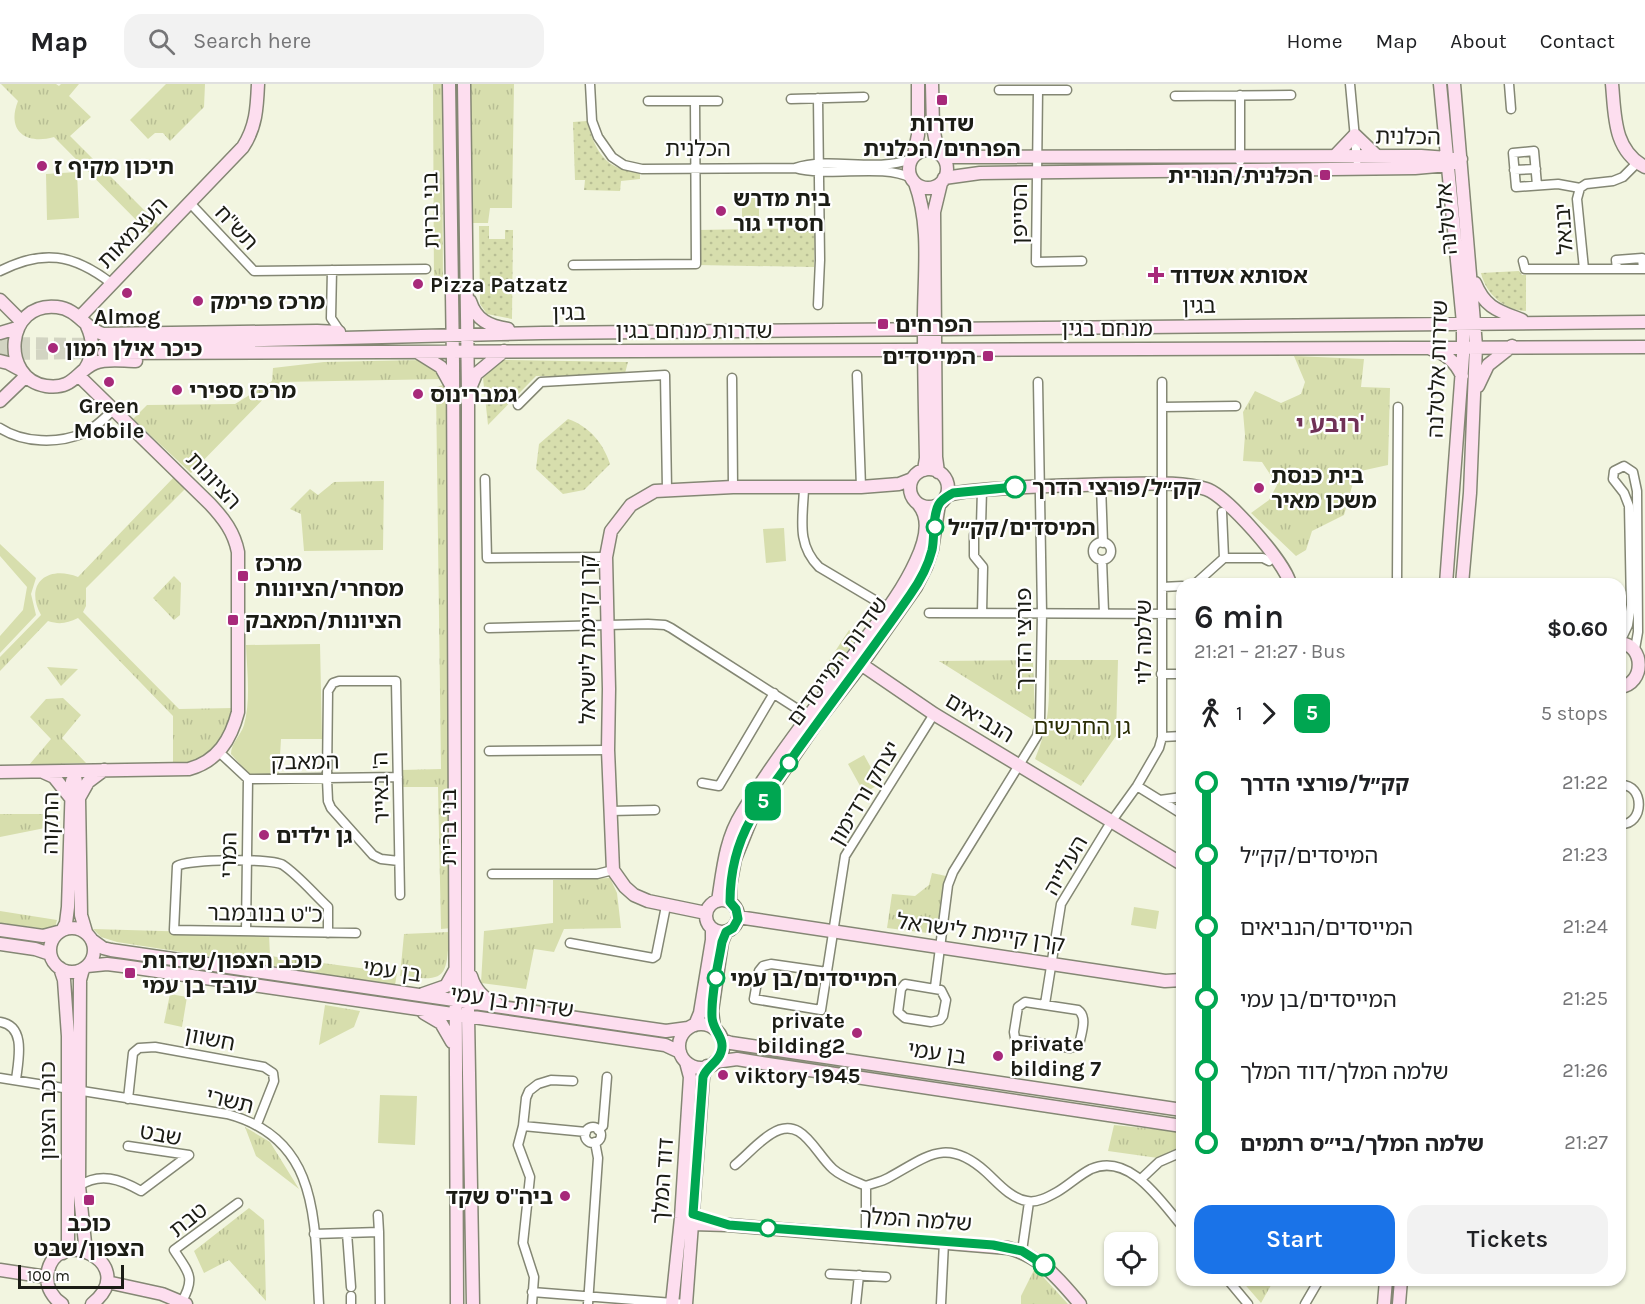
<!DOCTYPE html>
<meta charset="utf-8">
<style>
:root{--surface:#fff;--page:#f2f2f2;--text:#202124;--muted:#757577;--line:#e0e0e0;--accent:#1a73e8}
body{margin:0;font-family:Karla,"Noto Sans Hebrew",sans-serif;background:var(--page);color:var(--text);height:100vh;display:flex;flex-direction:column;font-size:22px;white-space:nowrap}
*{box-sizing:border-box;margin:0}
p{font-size:20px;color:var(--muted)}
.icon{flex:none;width:33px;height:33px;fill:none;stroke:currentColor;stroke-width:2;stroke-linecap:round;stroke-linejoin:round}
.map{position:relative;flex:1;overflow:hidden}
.details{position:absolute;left:1176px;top:494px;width:450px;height:708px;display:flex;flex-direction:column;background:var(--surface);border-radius:18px;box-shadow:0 2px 4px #0004}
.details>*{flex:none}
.badge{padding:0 12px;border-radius:9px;font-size:21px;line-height:39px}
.buttons{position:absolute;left:1104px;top:1148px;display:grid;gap:12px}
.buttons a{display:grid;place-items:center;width:54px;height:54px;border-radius:12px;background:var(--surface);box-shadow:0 2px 4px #0004;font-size:30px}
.scale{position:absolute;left:18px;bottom:15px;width:106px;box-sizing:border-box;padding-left:6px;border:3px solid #1b1c15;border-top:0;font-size:16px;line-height:21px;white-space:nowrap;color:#1b1c15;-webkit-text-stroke:4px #fff;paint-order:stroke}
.map>.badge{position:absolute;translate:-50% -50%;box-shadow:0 0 0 3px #fff}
.legs{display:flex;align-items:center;gap:9px;height:66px;padding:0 18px;font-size:20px}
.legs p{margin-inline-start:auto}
.overview{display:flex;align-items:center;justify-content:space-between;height:102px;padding:0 18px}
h1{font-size:33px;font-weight:600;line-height:45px}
.primary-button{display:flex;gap:12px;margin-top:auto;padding:12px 18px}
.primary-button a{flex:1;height:69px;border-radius:18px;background:var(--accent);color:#fff;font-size:24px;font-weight:600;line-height:69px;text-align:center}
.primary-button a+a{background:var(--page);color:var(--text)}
ul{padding:0 18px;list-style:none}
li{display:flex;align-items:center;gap:21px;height:72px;font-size:22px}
li i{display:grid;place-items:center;width:9px;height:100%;margin:0 8px;background:currentColor}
li i::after{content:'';width:15px;height:15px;margin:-8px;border:4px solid;border-radius:50%;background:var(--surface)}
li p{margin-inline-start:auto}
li:first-child i{background:linear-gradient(#0000 50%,currentColor 0)}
li:last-child i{background:linear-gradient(currentColor 50%,#0000 0)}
header{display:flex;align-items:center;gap:36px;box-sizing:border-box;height:84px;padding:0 30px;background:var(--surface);border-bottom:2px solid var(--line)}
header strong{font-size:28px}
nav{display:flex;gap:33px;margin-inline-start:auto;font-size:21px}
.search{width:420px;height:54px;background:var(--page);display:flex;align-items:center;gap:15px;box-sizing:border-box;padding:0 21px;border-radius:18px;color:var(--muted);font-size:22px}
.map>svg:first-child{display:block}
.grass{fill:#d7dead}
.park{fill:url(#park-tufts)}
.garden{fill:url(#garden-dots)}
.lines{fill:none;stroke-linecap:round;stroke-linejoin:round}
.secondary-tunnel{stroke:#d2d4c2;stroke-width:12;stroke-dasharray:12 6;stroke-linecap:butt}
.street-casing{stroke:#848774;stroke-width:11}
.secondary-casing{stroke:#848774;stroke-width:15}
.street{stroke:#fff;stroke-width:8}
.secondary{stroke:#fddeef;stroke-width:12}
.line-1-casing{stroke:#fff;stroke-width:14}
.line-1{stroke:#00a651;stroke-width:9}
.poi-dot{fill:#a7297a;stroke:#fff;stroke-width:2}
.stop-1-dot{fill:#fff;stroke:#00a651;stroke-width:3}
.labels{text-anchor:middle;stroke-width:4.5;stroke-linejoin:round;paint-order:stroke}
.poi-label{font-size:22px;font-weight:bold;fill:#1b1c15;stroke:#fff;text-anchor:start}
.street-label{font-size:22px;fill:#1b1c15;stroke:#fff}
.stop-label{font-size:22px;font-weight:bold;fill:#1b1c15;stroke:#fff;text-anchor:start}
.park-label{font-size:22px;fill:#2a2d04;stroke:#fff}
.neighbourhood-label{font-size:24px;font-weight:bold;fill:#703156;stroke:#fff}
</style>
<header>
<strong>Map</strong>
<div class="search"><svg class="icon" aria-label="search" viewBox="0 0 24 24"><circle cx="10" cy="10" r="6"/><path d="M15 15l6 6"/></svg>Search here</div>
<nav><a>Home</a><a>Map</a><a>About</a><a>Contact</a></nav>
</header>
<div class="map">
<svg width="1645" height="1220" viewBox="0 0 1645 1220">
<defs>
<pattern id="park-tufts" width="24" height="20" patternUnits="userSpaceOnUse" patternTransform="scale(1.5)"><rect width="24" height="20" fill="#d7dead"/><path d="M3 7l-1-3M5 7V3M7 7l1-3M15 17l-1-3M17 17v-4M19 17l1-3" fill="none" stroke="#b8be94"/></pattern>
<pattern id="garden-dots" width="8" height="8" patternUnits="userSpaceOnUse" patternTransform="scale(1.5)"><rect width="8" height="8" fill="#d7dead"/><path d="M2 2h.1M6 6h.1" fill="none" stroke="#b8be94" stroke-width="1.8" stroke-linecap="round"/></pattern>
</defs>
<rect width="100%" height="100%" fill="#f2f5e0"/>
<!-- grass -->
<path class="grass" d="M77 88 79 134 47 136 46 90Z
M759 107V133L742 134V108Z
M784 444 786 477 766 479 763 445Z
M0 460 36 494 31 510 36 531 0 569V552L23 526 27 503 0 472Z
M320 560 322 655H281L279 690H249L231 670C231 659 241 651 244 641 251 615 247 588 246 561Z
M864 671 880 700 864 709 848 680Z
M1134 823 1159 827 1156 845 1131 841Z
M380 1011 417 1012 415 1061 378 1059Z"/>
<!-- park -->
<path class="park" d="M1 0H56L59 2 61 0H79L69 12 91 33 70 52 160 142 151 151 54 53C26 61 6 47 18 17Z
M166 0H205L204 23 170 57 163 49H155L148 55 130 36Z
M433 0H442L443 204H434Z
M469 0H514L512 124H490L488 139H470Z
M1294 272 1364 275 1361 303 1390 304 1388 381 1356 388 1344 431 1312 447 1306 466 1296 472 1251 429 1269 416 1277 401 1262 378 1243 377 1245 351 1243 328 1255 307 1281 319 1301 310 1305 298Z
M422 276 438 284 445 295 280 298 191 389 133 335 147 321 235 320 272 297 273 284 324 278Z
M443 301 447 310 452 844 441 845 438 703H403L401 686 441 685 436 303Z
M175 392 187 403 86 504V522L83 528 179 625 234 624C230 634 228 648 223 656 211 673 192 681 173 679V632L78 534C67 539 60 541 48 537L0 587V573L41 531C24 500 47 481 78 493Z
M384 397 383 466 304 467 301 430 290 425 310 405 318 411 334 398Z
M174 492 181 499 180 531 174 536 153 514Z
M849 546 858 552 828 594 821 589Z
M1033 576 1035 637 939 577Z
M1049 576H1118L1116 652 1081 702 1035 675C1051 637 1049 615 1049 576Z
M47 583 78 585 61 602Z
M63 614 81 631 62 654 86 679 29 681 51 655 30 633 46 615Z
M0 730H50V743L0 753Z
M932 789 946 792 938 847 936 850 887 844 892 810 915 812 929 801Z
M610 794 617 809 621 844 564 845 554 868 534 865 526 905 481 899 484 847 553 839V796Z
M0 827 57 836 55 844 47 845 0 839Z
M93 845 269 850 270 872 397 889 395 901 117 858 101 853Z
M449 848C447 895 446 898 400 892L404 850Z
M170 910 187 913 182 943 164 939Z
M325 921 360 927 354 943 319 961Z
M1114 1041 1182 1048V1063L1158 1074 1108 1067Z
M245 1043 270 1058 299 1105 256 1072Z
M249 1124 264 1136 266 1217 229 1176 204 1189 194 1167Z
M1035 1184 1068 1220H1021V1212Z
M1241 1196H1274L1261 1219Z"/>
<!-- garden -->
<path class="garden" d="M587 37C595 67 606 88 640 87V95L621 97 620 107 584 106 585 96H575L573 38Z
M479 142H489V155H505V146H513L512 235 487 230 480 220Z
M815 144 814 183 697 181V146Z
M1519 187 1522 191H1526V227C1504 226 1486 210 1481 189Z
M503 276 628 278 624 293 536 292 488 341 483 294Z
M568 335C590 343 603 359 610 380L584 406 563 410 536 385 539 360Z"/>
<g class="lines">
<!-- secondary-tunnel -->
<path class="secondary-tunnel" d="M0 259 104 260
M0 270 101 269"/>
<!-- street casing -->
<g class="street-casing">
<path id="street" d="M590 0 592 37 598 53 612 73 624 81 642 85 795 84C829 94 882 79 911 94
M1350 0 1357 76
M1509 0 1511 25
M999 6H1067
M1038 6 1036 178 1082 177
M1175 12 1291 11
M818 14 820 176 818 221
M791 15 864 13
M648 17H718
M1240 77V11
M795 84C832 72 874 89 911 75
M1514 86 1536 85
M1537 101 1534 67 1513 69 1516 103 1558 100 1580 104 1586 100 1613 97 1623 93 1637 79
M1580 104 1577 115 1584 185
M190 119 254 187 426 185
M1523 177 1525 185H1645
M573 181 696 180 695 17
M1617 185 1616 176 1642 174 1643 185
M332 186 331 234 341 249
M0 187C43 165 73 170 111 199
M857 291 861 403
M732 294 733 403
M518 321 541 298 665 291 667 405
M1162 323 1236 322
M0 344C23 359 58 360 84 349 95 344 105 334 114 325
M485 395 487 474 606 473
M1101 401 1103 459
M804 404C803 434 796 460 819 483L888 524
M982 406 981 442 974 451V472L983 483 982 529
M1093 467a9 9 0 1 1 18 0a9 9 0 1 1-18 0Z
M1224 474H1263L1269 477
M1102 476 1104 528
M1195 500 1224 474 1222 428
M1397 500 1398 323
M1162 503 1182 502
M929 529 1182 530
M489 544 648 540 665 541 671 544 813 635
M1620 558 1628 541 1631 521 1629 422 1624 409 1613 395 1614 387 1624 382 1633 388 1637 407 1638 548 1635 565
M1161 590H1182
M1162 653 1182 652
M489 667 608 666
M219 668 248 695
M248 695 398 693
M702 699 719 702 774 609
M1620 701C1645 699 1645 742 1620 740
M1137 702 1182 730
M1160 716 1182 713
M610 727 655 726
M399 777 381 775 373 771 331 724 328 717 327 695 328 607 333 599 339 597H396L400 811
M492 790H597L613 786
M246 847 248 695
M328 849V823C313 809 299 792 283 781 272 774 188 775 177 782L174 846C235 847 295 848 356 849
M570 859 653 874 656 872 666 822
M827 888 771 880 763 882 759 887 754 915 821 926 845 772 934 630
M905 900 941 906 946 916 943 932 940 936 931 938 905 934 898 928 901 905Z
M935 903 948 801 953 788 1037 652 1040 637 1042 529 1038 298
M1025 918 1078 926C1088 933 1081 950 1079 961L1070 964 1019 956 1015 954 1014 948 1018 923Z
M1045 920 1061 820 1111 738 1137 702 1159 664 1162 653V298
M0 938C27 942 18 977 16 996
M0 994 227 1030C322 1055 314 1141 319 1220
M128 1015 133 969 139 964 155 963 264 983 273 989 274 997 257 1040
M523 1042 586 1048
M585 1051a8 8 0 1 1 16 0a8 8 0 1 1-16 0Z
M598 1046 603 1042 607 993
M735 1081C747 1071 758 1058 771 1050 802 1030 814 1068 833 1085 842 1093 854 1097 866 1102
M1141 1095 1159 1078 1182 1068
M79 1102C100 1088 120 1095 141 1107L189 1071 128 1062
M866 1102C873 1099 881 1098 888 1094 927 1073 946 1052 986 1088 998 1099 1010 1114 1027 1117 1037 1119 1048 1113 1057 1108 1069 1101 1079 1091 1091 1085 1130 1068 1161 1118 1182 1142
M378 1131 379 1148
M347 1149 351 1203
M314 1150 379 1148 380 1220
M866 1152V1102
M1022 1167 1029 1118
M830 1190 886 1193
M1228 1196 1248 1220
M532 1208 686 1220
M351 1212V1220
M182 1217C196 1193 188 1188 174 1166L238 1119
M532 1220 534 1193 523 1159 530 1093 518 1061 523 1042 526 1014 529 1007 538 1000 551 996 573 997
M588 1220 598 1074 595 1058
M856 1220 859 1191
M941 1220 944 1158
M1305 1220 1319 1196"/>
</g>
<!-- secondary casing -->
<g class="secondary-casing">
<path id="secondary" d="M449 0 453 279 457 1220
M464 0 468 309V932L473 1220
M932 0 933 43 938 69
M1440 0 1463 239V271L1446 500
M1454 0 1476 262 1470 409 1462 500
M1612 0C1615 31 1613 66 1645 83
M909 85a19 19 0 1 1 38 0a19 19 0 1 1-38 0Z
M914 71 918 51V0
M1335 72 1355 51 1377 72
M943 73 1421 72 1461 75
M944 94 980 89 1415 84 1448 81 1461 75
M915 99C932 145 923 196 924 245 924 288 925 331 926 374L924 386
M1475 199C1485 224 1499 227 1522 236
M0 216 21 237
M470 217C476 236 489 242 508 245
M80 233 243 63C256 43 257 24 258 0
M0 249 17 244
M104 260 542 249 1645 238
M1431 265C1446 270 1455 277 1462 292
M417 268 441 283 451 301
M104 269 1645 263
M0 277 8 279 19 285
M136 277C123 277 107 274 95 279 76 287 74 306 46 302 0 295 5 217 57 223 78 225 85 245 103 250L317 247 339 248
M85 285C94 271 94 257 87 242
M471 302 476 290 504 267
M1478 302 1488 281 1512 262
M0 317 26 292
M910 404a19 19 0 1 1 38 0a19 19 0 1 1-38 0Z
M938 388 936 373 934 128 941 99
M946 412C958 407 969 407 982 406 1028 402 1073 401 1119 400 1145 400 1181 397 1206 405 1226 411 1286 479 1290 500
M1620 559C1645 561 1645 600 1620 603
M855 576 934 630 1182 780
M74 687 79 715 81 831 86 848
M0 688 189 685C218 677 231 655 238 628V468C234 448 224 435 210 420L79 292
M43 688 54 693 70 713
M79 714 88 698 104 686
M706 832a16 16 0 1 1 32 0a16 16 0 1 1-32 0Z
M718 817C723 786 725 756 742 729 777 671 821 617 861 561 881 534 902 508 916 477 924 460 932 437 919 421
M730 818V802L735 775 752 733 817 638 861 581 916 503 926 483 932 465 939 420
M706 829 648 817 634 811 625 803 613 786 608 666 609 605 606 473 611 447 631 421 655 407 733 403H861L899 400 912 395
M738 833 1165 897 1182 896
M50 866a22 22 0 1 1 44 0a22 22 0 1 1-44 0Z
M63 845 66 839 68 823 72 697
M0 846 43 852 58 848
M92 856 103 864 111 866 666 947 688 944
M0 860 35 865 50 870
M87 882 107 880 123 882 665 961 680 968
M60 884 64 896 68 952V1158L63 1169
M83 885 80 896 79 1102 85 1159 87 1167
M471 892C475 906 483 915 497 920
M423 910 446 902 455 886
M424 929 441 939 452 958
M679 962a22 22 0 1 1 44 0a22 22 0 1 1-44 0Z
M695 941 700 929 712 856V845
M714 944 712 927 722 858 726 848
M722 956 731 959 1182 1026
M715 978 737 975 749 977 1182 1042
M681 1134 692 1140 728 1141 1008 1164C1040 1172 1059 1195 1080 1220
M0 1186 47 1193
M107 1198 162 1210 186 1220
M62 1220C53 1214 47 1204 47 1193 52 1137 143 1179 92 1220
M672 1220 681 1134 690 993 686 978
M686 1220 703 993 707 982
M1384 1220 1386 1196
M1399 1220 1401 1196"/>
</g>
<!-- street -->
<use href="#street" class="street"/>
<!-- secondary -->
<use href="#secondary" class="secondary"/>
</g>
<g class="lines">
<!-- line-1 casing -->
<g class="line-1-casing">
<path id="line-1" d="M1015 403 953 409C948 412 942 415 939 420 932 433 935 452 932 466 928 482 920 497 910 511 872 566 831 619 792 674 779 694 762 714 751 735 737 760 730 790 730 818L736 825 738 835 733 844 726 848 722 858C718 882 711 909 712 933 712 946 726 954 721 968 718 979 707 982 703 993L693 1130 729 1141 993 1161 1022 1167 1044 1181"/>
</g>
<!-- line-1 -->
<use href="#line-1" class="line-1"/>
</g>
<!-- markers -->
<g class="poi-dot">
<rect x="936" y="10" width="12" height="12" rx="3"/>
<circle cx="42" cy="82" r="6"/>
<rect x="1319" y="85" width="12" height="12" rx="3"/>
<circle cx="721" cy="127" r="6"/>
<path d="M1153 182h6v6h6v6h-6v6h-6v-6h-6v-6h6z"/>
<circle cx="418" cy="200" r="6"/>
<circle cx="127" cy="209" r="6"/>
<circle cx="198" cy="217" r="6"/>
<rect x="877" y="234" width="12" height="12" rx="3"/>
<circle cx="53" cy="264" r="6"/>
<rect x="982" y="266" width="12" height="12" rx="3"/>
<circle cx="109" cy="298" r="6"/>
<circle cx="177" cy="306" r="6"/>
<circle cx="418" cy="310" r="6"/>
<circle cx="1259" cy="404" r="6"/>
<rect x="237" y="486" width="12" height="12" rx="3"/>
<rect x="227" y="530" width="12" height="12" rx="3"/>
<circle cx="264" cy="751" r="6"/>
<rect x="124" y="883" width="12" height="12" rx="3"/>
<circle cx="857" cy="949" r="6"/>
<circle cx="998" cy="972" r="6"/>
<circle cx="723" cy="991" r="6"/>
<circle cx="565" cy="1112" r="6"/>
<rect x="83" y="1110" width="12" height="12" rx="3"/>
</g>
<g class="stop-1-dot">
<circle cx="1015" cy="403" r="10"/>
<circle cx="935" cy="443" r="8"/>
<circle cx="789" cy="679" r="8"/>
<circle cx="716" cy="894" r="8"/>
<circle cx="768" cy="1144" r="8"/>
<circle cx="1044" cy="1181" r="10"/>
</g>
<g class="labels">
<!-- poi labels -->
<g class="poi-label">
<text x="942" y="47" text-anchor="middle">שדרות<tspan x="942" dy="25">הפרחים/הכלנית</tspan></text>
<text x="54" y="90">תיכון מקיף ז</text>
<text x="1313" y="99" text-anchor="end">הכלנית/הנורית</text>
<text x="733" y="122">בית מדרש<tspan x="733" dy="25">חסידי גור</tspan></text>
<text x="1170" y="199">אסותא אשדוד</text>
<text x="430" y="208">Pizza Patzatz</text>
<text x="210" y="225">מרכז פרימק</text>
<text x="127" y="240" text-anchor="middle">Almog</text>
<text x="895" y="248">הפרחים</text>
<text x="65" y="272">כיכר אילן רמון</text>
<text x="976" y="280" text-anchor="end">המייסדים</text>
<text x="189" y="314">מרכז ספירי</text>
<text x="430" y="318">גמברינוס</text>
<text x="109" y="329" text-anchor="middle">Green<tspan x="109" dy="25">Mobile</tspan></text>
<text x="1271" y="399">בית כנסת<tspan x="1271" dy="25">משכן מאיר</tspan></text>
<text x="255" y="487">מרכז<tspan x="255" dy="25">מסחרי/הציונות</tspan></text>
<text x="245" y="544">הציונות/המאבק</text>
<text x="276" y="759">גן ילדים</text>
<text x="142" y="884">כוכב הצפון/שדרות<tspan x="142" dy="25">עובד בן עמי</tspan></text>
<text x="845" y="944" text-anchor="end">private<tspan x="845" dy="25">bilding2</tspan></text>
<text x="1010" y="967">private<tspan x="1010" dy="25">bilding 7</tspan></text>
<text x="735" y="999">viktory 1945</text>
<text x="553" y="1120" text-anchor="end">ביה"ס שקד</text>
<text x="89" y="1147" text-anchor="middle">כוכב<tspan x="89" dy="25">הצפון/שבט</tspan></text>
</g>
<!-- street labels -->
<g class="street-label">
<text transform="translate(1408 52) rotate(1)" y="8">הכלנית</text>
<text x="698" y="72">הכלנית</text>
<text transform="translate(430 126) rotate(-91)" y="8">בני ברית</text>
<text transform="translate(1019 130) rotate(-90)" y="8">הסייפן</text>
<text transform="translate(1446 135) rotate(-95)" y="8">אלטלנה</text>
<text transform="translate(237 143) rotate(47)" y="8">תש"ח</text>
<text transform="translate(1563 145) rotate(-94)" y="8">יבנאל</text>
<text transform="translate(132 148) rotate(-46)" y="8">העצמאות</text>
<text transform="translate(1199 221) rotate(-1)" y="8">בגין</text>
<text transform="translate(569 228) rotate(-1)" y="8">בגין</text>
<text x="1107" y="252">מנחם בגין</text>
<text x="694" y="254">שדרות מנחם בגין</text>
<text transform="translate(1437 285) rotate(-88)" y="8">שדרות אלטלנה</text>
<text transform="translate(214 396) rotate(47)" y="8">הציונות</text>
<text transform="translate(587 555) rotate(-90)" y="8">קרן קיימת לישראל</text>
<text transform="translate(1023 555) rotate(-90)" y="8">פורצי הדרך</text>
<text transform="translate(1143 558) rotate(-90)" y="8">שלמה לוי</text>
<text transform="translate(837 577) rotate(-54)" y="8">שדרות המייסדים</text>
<text transform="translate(980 633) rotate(31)" y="8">הנביאים</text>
<text transform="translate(305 677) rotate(-1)" y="8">המאבק</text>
<text transform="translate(380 704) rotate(-91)" y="8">ה' באייר</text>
<text transform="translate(864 709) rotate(-59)" y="8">יצחק ורדימון</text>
<text transform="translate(50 739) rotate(-89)" y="8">התקוה</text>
<text transform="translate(448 743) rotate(-90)" y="8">בני ברית</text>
<text transform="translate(228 771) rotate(-89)" y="8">המרי</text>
<text transform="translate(1065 781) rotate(-60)" y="8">העלייה</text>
<text transform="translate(265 829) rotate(1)" y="8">כ"ט בנובמבר</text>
<text transform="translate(981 848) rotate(8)" y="8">קרן קיימת לישראל</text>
<text transform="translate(392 886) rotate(8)" y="8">בן עמי</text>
<text transform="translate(512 917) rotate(8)" y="8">שדרות בן עמי</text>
<text transform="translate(210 954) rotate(11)" y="8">חשוון</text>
<text transform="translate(937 968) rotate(8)" y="8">בן עמי</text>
<text transform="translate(230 1016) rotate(14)" y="8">תשרי</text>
<text transform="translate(47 1027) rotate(-90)" y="8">כוכב הצפון</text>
<text transform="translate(161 1050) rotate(11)" y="8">שבט</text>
<text transform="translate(662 1097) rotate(-86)" y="8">דוד המלך</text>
<text transform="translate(188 1135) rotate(-39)" y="8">טבת</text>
<text transform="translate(916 1135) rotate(4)" y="8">שלמה המלך</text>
</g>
<!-- stop labels -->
<g class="stop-label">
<text x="1032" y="411">קק״ל/פורצי הדרך</text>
<text x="948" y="451">המיסדים/קק״ל</text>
<text x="730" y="902">המייסדים/בן עמי</text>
</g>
<!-- park labels -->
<g class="park-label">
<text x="1082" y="650">גן החרשים</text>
</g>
<!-- neighbourhood labels -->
<g class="neighbourhood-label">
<text x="1330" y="348">רובע י'</text>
</g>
</g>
</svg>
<div class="buttons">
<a><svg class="icon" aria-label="locate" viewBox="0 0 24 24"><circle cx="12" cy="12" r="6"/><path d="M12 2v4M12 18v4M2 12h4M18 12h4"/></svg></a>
</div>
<div class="scale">100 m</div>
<b class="badge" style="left:763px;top:717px;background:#00a651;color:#fff">5</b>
<section class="details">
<div class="overview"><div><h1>6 min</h1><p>21:21 – 21:27 · Bus</p></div><b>$0.60</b></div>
<div class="legs"><svg class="icon" aria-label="walk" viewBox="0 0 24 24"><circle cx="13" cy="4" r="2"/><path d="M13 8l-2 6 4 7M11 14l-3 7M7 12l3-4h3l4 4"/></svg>1<svg class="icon" aria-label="forward" viewBox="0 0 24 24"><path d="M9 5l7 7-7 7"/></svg><b class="badge" style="background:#00a651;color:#fff">5</b><p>5 stops</p></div>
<ul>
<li><i style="color:#00a651"></i><b>קק״ל/פורצי הדרך</b><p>21:22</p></li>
<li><i style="color:#00a651"></i><span>המיסדים/קק״ל</span><p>21:23</p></li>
<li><i style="color:#00a651"></i><span>המייסדים/הנביאים</span><p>21:24</p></li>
<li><i style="color:#00a651"></i><span>המייסדים/בן עמי</span><p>21:25</p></li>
<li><i style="color:#00a651"></i><span>שלמה המלך/דוד המלך</span><p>21:26</p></li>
<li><i style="color:#00a651"></i><b>שלמה המלך/בי״ס רתמים</b><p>21:27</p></li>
</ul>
<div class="primary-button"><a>Start</a><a>Tickets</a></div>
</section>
</div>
